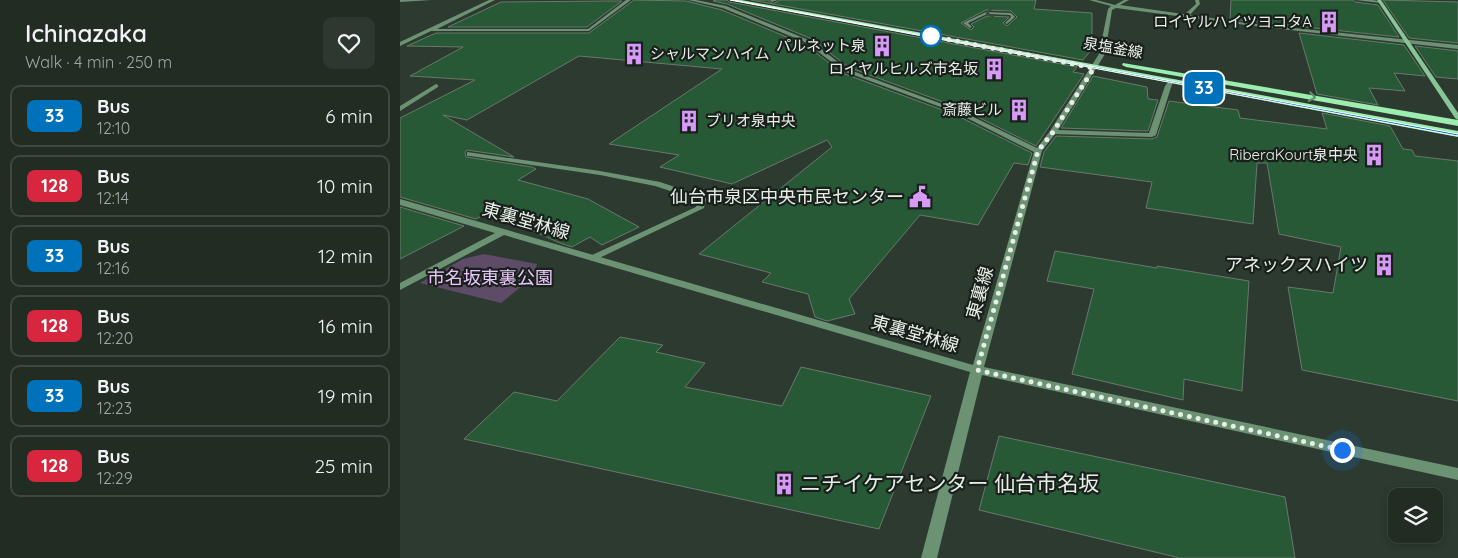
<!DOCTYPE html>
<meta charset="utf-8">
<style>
:root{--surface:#212c23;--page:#2d3830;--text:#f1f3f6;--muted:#a2a7a6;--line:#3e4841}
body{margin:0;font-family:Quicksand,"Noto Sans JP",sans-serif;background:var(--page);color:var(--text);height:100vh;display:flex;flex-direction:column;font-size:19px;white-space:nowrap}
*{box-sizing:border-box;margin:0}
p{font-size:16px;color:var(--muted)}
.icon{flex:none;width:28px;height:28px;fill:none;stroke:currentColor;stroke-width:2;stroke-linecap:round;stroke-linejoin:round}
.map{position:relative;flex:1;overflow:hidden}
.side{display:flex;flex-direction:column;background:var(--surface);width:400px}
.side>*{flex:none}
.badge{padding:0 10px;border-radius:8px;font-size:18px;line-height:32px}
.controls{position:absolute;left:988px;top:488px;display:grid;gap:10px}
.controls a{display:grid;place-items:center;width:55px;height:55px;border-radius:10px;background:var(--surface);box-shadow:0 2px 8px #0003,0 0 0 1px var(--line);font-size:25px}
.you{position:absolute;width:25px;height:25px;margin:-12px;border:4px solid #fff;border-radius:50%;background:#1a73e8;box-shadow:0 0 0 8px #1a73e833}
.map>.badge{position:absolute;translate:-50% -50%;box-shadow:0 0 0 2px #fff}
.round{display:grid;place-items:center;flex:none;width:52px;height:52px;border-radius:10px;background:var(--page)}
.overview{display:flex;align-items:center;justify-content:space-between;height:85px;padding:0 25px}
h1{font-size:24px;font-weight:600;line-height:38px}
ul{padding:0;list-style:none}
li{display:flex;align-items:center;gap:15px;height:62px;margin:0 10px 8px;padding:0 15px;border:2px solid var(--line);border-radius:10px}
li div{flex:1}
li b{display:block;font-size:19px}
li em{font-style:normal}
li .badge{min-width:55px;font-weight:700;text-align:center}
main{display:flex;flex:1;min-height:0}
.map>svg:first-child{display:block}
.green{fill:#5e4b68}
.building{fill:#285936;stroke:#69796c;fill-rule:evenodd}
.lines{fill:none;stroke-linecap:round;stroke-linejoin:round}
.lane{fill:#6c9274;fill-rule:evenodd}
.street{fill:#6c9274;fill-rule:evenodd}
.secondary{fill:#87c696;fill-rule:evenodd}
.primary{fill:#9ceeb0;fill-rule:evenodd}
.oneway{stroke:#36483a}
.oneway2{stroke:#61916d}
.line{fill:#0072bc;stroke:#fff}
.walk{stroke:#e7f0e8;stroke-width:5;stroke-dasharray:0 9}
.stop-dot{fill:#fff;stroke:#0072bc;stroke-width:2.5}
.labels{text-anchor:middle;stroke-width:4.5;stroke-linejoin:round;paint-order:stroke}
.far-poi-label{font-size:15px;fill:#e7f0e8;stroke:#19201b;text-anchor:end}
.far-street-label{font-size:15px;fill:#e7f0e8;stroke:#19201b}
.poi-label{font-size:18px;fill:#e7f0e8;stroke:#19201b;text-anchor:end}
.street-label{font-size:18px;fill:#e7f0e8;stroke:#19201b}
.park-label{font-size:18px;fill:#ebc6ff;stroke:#19201b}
.near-poi-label{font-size:21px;fill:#e7f0e8;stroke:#19201b;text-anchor:start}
</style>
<main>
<section class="side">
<div class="overview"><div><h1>Ichinazaka</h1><p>Walk · 4 min · 250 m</p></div><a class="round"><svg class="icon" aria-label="heart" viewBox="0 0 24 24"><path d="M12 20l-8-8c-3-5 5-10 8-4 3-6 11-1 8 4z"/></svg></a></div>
<ul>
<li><span class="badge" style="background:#0072bc;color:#fff">33</span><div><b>Bus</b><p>12:10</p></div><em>6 min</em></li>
<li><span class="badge" style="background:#d7263d;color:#fff">128</span><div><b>Bus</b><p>12:14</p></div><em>10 min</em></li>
<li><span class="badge" style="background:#0072bc;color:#fff">33</span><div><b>Bus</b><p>12:16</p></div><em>12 min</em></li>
<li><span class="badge" style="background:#d7263d;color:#fff">128</span><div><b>Bus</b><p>12:20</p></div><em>16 min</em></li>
<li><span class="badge" style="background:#0072bc;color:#fff">33</span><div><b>Bus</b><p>12:23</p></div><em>19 min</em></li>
<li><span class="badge" style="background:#d7263d;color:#fff">128</span><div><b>Bus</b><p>12:29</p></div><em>25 min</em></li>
</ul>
</section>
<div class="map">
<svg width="1058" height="558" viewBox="0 0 1058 558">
<rect width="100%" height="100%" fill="#2c3a2f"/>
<!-- green -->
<path class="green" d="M84 254 137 264 133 277 101 303 20 283 63 259Z"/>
<!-- building -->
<path class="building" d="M234 0 286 1 322 10 406 45 442 73 556 115 632 153 628 165 614 163 578 225 520 215 449 299 455 314 427 321 415 317 408 294 362 282 371 273 299 254 432 147 427 140 332 184 260 167 279 155 209 144 322 69 179 56 67 120 43 115 114 157 67 150 65 152 66 157 132 167 136 169 118 180 188 199 239 227 202 245 190 237 172 247 160 243 95 214 92 216 86 214 76 219 0 197V118L75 80 10 76 63 47 7 46 36 33H189Z
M316 0H327L329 2 677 67 673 72 684 74 636 146 562 109 448 67 412 39 327 4 313 1Z
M351 0H368L373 4 380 0H636L634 9 692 13V49L683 60ZM586 10 611 11 617 17 607 26 603 23 609 17 587 16 571 24 574 27 571 30 561 23Z
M831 0H953L955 2 978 5 999 37 830 19Z
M983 0 1058 2V43L1009 38Z
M209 1H222L187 27H48L101 2Z
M899 33 1004 45 1025 76 994 73 1005 91 969 88 978 105 917 94Z
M1015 46 1058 51V79L1036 77Z
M693 76 747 87 748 99 758 100 748 131 661 128Z
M769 101 838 110 840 118 927 129 922 113 990 126 1003 149 1012 150 1015 156 1058 161V401L902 370 888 287 933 293 941 247 879 234 867 163H857L853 224 746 208 752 182 640 167 644 152 656 136 752 139 757 137Z
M0 207 64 226 0 259Z
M655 251 757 268V266L849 281 842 391 784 379 783 400 672 374 694 289 647 281Z
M220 337 263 345 256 352 305 363 285 387 382 406 401 367 531 396 479 529 64 439 114 392 157 401Z
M599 436 885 497 895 558H780L579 510Z"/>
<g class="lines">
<!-- lane -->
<path class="lane" d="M795 0H799L800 4 788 17H784V15L796 4Z
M586 12 611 13 615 17 607 24 605 23 611 17 610 15 587 14 568 23 572 27 570 28 563 23Z
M36 84 38 85V87L0 111V106Z
M67 152 200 171 260 182 305 197 306 199 304 208 193 261 190 260 188 258 190 256 296 207 298 200 255 186 200 175 70 156H67Z"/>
<!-- street -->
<path class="street" d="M0 0H32L0 2Z
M89 0H95L37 29H188L226 0H231L189 31H31L0 46V42Z
M288 0H296L326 6 411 41 447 69 561 111 637 148 650 131 699 54 708 9 711 6 689 0H696L715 5 724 0H729L720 5 846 23 1058 45V49L846 25 716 8 712 10 705 54 658 130 749 133 765 86 769 81H773L756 135 752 137 655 134 642 151 584 367 1058 468V480L582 375 537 558H521L570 372 104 235 0 290V283L95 233 0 205V199L573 365 634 152 557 113 443 71 407 43 323 8Z
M370 0H378L372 2Z
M955 0H973L983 2 981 3Z"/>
<!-- secondary -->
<path class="secondary" d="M977 0H981L1058 113V120L1055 118Z"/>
<!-- primary -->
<path class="primary" d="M329 0H341L1058 131V137Z
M723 63 1058 120V126L726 67 722 65Z"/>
</g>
<!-- one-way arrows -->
<defs><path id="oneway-chevron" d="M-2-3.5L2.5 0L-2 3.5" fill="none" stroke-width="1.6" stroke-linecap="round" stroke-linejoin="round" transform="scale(1.25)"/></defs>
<use class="oneway" href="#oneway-chevron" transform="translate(590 13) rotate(172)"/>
<use class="oneway2" href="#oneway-chevron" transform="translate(912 97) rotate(10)"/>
<!-- line -->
<path class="line" d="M330 0H332L1058 134V136Z"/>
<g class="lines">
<!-- walk -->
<path class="walk" d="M531 36 694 68 653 132 638 151 577 370 942 450"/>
</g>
<!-- icons -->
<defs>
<g id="building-bare" transform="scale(1.725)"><path d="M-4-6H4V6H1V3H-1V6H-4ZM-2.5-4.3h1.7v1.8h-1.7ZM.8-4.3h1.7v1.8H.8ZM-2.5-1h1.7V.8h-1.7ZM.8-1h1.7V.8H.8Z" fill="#d89af8" stroke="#19201b" stroke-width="2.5" paint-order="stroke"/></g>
<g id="civic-bare" transform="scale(1.725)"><path d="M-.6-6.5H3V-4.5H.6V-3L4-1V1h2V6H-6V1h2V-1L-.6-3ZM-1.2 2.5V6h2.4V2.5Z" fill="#d89af8" stroke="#19201b" stroke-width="2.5" paint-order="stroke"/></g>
</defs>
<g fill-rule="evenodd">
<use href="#building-bare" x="929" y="22"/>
<use href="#building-bare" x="482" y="46"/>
<use href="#building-bare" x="234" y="54"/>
<use href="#building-bare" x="594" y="69"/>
<use href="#building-bare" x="619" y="110"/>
<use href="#building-bare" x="289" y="121"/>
<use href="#building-bare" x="974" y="155"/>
<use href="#civic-bare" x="520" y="197"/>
<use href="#building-bare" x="984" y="265"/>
<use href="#building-bare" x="384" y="484"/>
</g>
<!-- markers -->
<circle class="stop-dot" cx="531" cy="36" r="10"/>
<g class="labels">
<!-- far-poi labels -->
<g class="far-poi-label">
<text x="912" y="27">ロイヤルハイツヨコタA</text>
<text x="466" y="51">パルネット泉</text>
<text x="250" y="59" text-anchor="start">シャルマンハイム</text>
<text x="578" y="74">ロイヤルヒルズ市名坂</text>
<text x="602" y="115">斎藤ビル</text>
<text x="306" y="126" text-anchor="start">ブリオ泉中央</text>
<text x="958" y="160">RiberaKourt泉中央</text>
</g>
<!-- far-street labels -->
<g class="far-street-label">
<text transform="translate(713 48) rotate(10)" y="5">泉塩釜線</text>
</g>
<!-- poi labels -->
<g class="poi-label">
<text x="504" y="203">仙台市泉区中央市民センター</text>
<text x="968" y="271">アネックスハイツ</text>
</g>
<!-- street labels -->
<g class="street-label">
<text transform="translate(126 221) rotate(16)" y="6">東裏堂林線</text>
<text transform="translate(580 293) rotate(-74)" y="6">東裏線</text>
<text transform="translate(515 334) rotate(16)" y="6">東裏堂林線</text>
</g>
<!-- park labels -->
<g class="park-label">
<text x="90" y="284">市名坂東裏公園</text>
</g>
<!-- near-poi labels -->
<g class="near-poi-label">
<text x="400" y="491">ニチイケアセンター 仙台市名坂</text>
</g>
</g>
</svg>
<div class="controls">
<a><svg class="icon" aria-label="layers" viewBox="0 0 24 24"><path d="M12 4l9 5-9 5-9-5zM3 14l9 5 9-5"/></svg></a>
</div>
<div class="you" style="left:942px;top:450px"></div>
<b class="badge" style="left:804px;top:88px;background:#0072bc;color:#fff">33</b>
</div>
</main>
